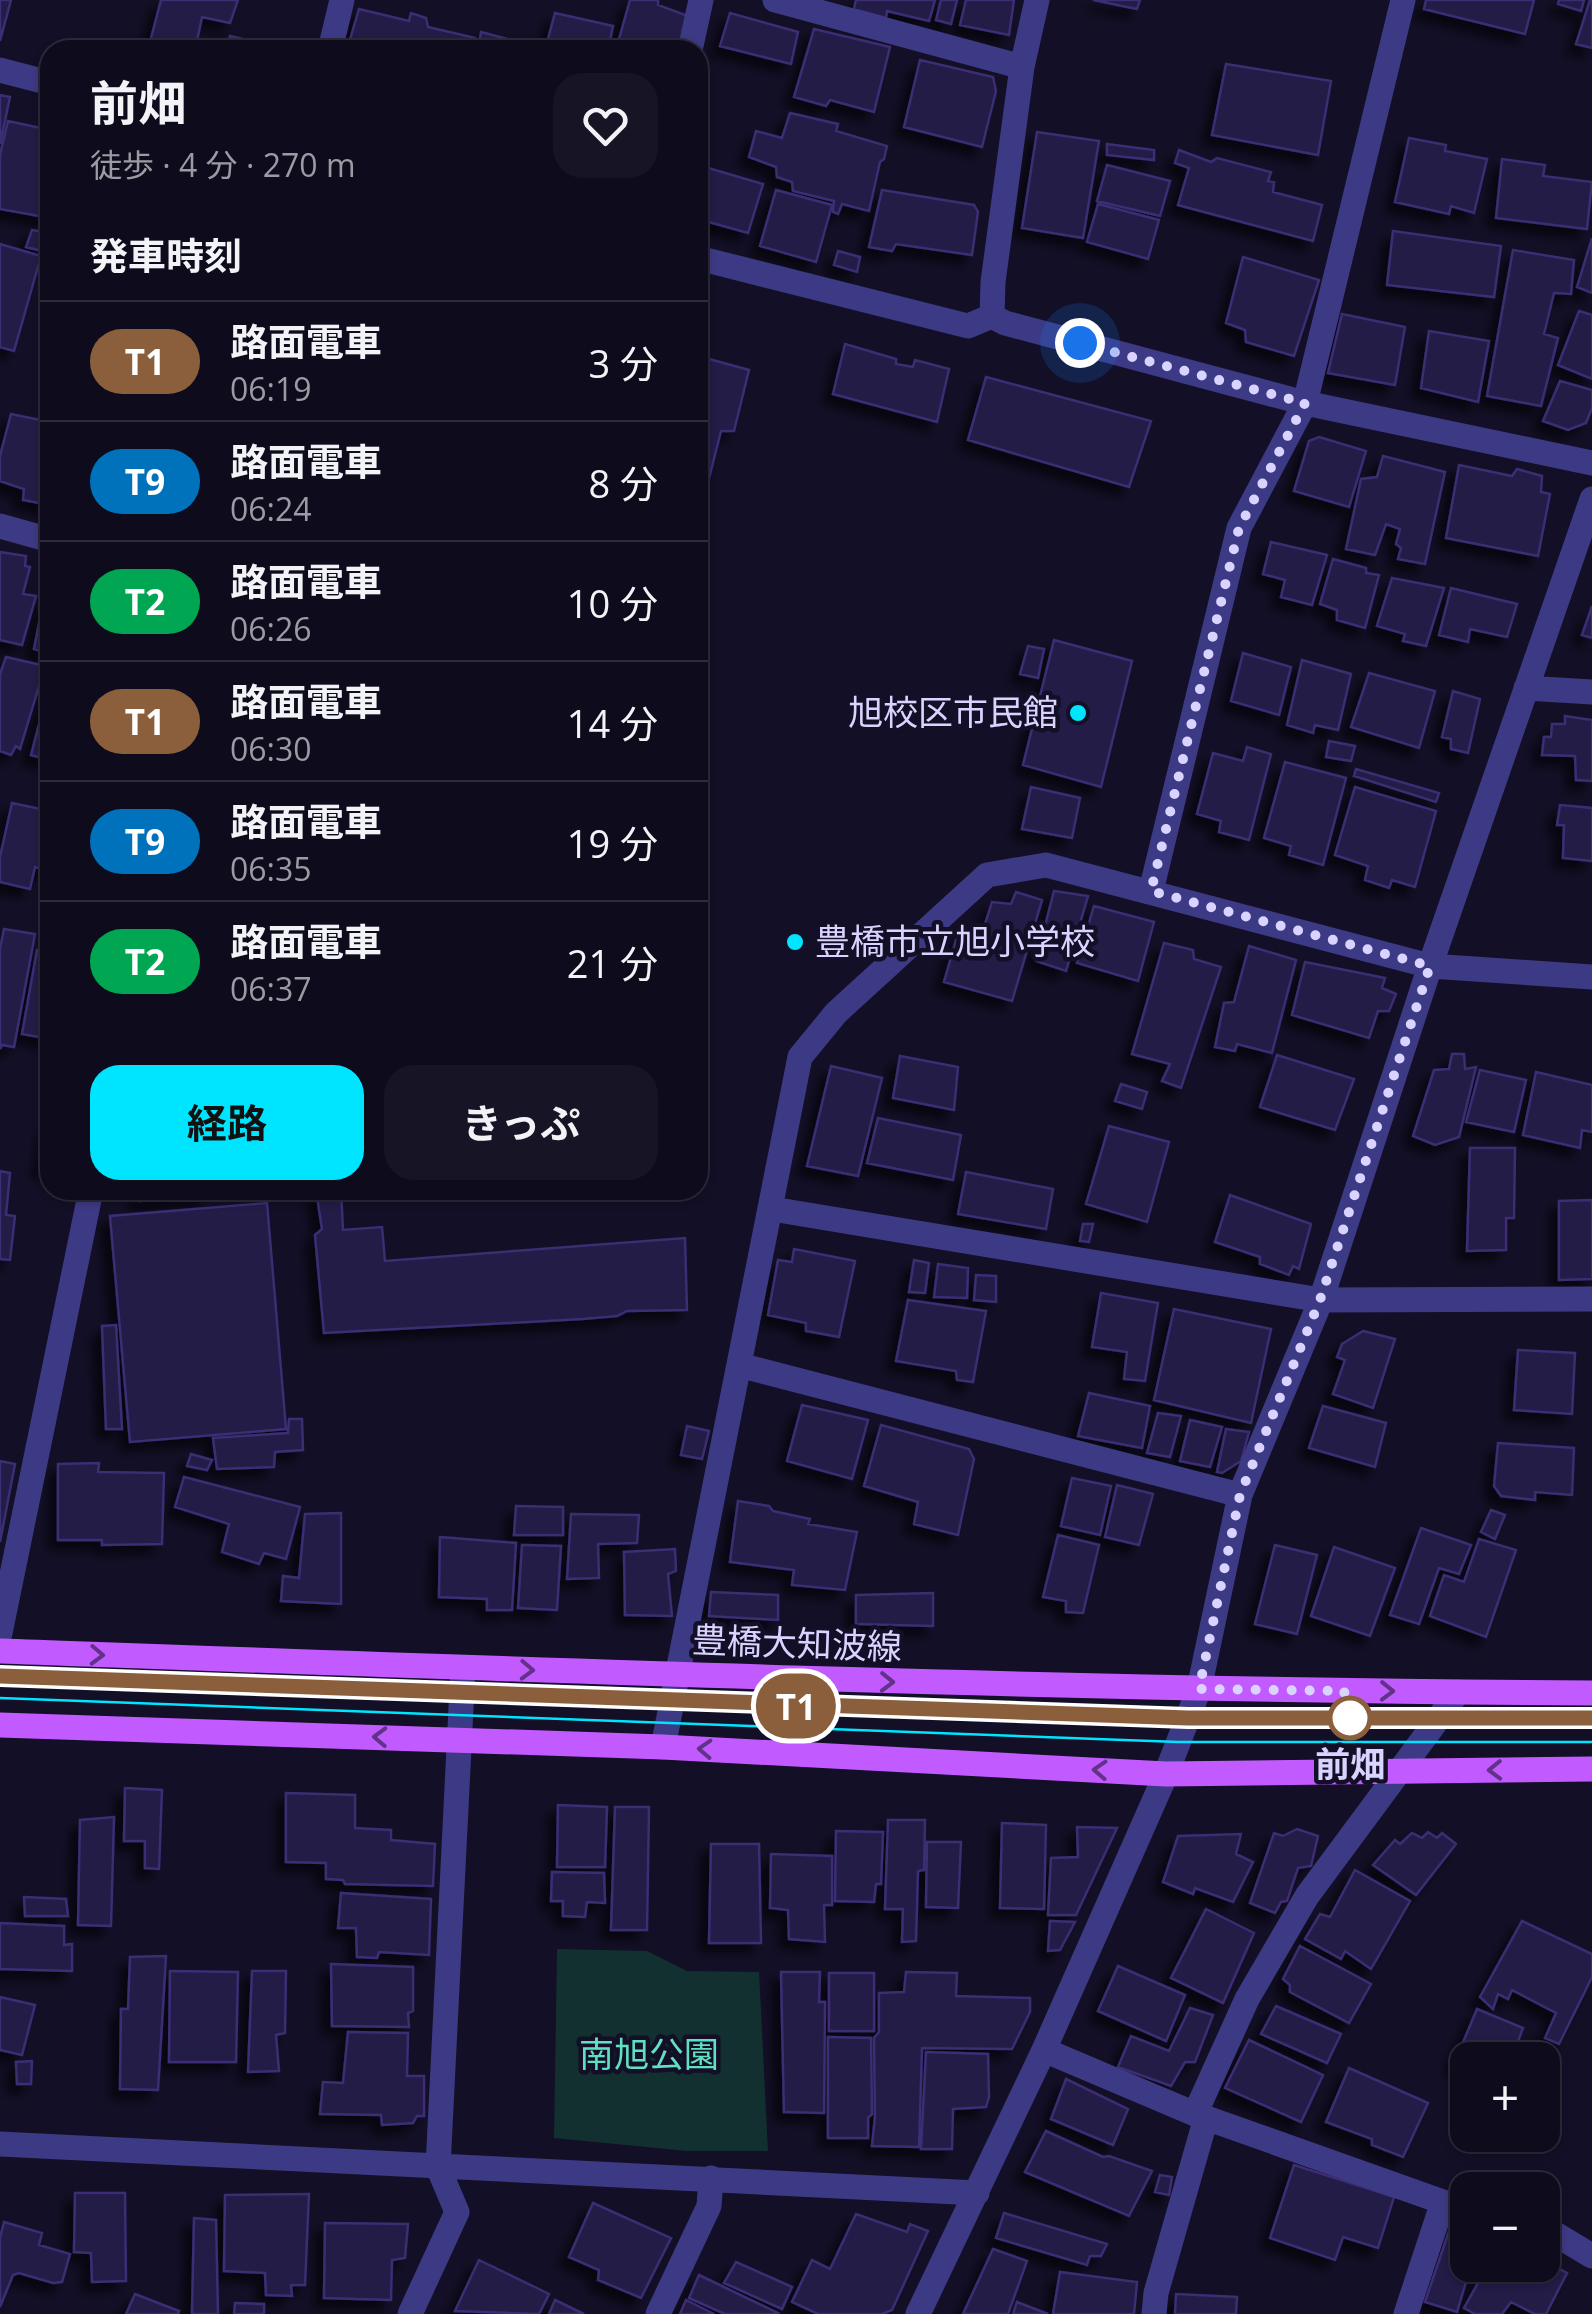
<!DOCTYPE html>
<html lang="ja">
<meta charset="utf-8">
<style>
:root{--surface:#0e0b1c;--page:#171425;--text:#f1f3f6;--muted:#9b9ba3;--line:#2e2b3b;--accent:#00e5ff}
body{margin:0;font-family:"Open Sans","Noto Sans JP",sans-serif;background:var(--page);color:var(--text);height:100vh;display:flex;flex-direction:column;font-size:38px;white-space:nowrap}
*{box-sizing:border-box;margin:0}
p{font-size:32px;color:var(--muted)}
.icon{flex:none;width:55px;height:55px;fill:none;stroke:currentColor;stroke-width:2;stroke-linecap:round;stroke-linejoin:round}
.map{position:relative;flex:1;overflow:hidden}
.panel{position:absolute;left:40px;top:40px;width:668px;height:1160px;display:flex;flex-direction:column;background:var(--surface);border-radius:30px;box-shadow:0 2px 8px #0004,0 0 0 2px var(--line)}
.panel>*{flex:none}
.badge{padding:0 20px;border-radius:32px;font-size:35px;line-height:65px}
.fabs{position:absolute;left:1450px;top:2042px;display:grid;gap:20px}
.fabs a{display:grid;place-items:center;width:110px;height:110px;border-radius:20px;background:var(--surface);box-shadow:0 2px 8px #0004,0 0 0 2px var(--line);font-size:50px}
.you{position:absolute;width:50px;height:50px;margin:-25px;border:8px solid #fff;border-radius:50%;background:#1a73e8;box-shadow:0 0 0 15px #1a73e833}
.map>.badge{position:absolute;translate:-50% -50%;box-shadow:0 0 0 5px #fff}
h2{padding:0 50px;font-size:38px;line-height:90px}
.round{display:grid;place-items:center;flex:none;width:105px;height:105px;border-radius:30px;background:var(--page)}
.overview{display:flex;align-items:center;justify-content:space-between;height:170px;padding:0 50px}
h1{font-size:48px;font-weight:700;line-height:75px}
.cta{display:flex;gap:20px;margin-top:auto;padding:20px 50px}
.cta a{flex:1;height:115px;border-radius:30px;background:var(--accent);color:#111;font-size:40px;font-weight:700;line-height:115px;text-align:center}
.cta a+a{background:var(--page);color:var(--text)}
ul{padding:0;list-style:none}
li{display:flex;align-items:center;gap:30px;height:120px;padding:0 50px;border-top:2px solid var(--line)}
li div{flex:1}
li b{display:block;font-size:38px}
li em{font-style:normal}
li .badge{min-width:110px;font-weight:700;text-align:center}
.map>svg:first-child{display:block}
.green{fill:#12302f}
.building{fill:#241b47;stroke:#3b2d73;stroke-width:2.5;filter:url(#shadow)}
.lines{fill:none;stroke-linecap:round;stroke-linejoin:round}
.minor{stroke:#3d3a85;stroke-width:25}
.major{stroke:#c25bff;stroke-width:25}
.tram{stroke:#00e5ff;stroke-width:2.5}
.oneway{stroke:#623188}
.line-casing{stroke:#fff;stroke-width:22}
.line{stroke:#8b5e3c;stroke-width:15}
.walk{stroke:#d9d4ff;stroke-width:10;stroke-dasharray:0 18}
.poi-dot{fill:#00e5ff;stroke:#130f26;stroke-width:4}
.stop-dot{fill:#fff;stroke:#8b5e3c;stroke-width:5}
.labels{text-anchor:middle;stroke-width:9;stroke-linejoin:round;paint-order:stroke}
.poi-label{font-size:35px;fill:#d9d4ff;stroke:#130f26;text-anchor:end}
.street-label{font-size:35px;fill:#d9d4ff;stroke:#130f26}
.stop-label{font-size:35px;font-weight:bold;fill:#d9d4ff;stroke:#130f26}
.park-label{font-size:35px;fill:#5fe0c0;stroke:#130f26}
</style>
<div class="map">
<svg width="1592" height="2314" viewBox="0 0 1592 2314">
<defs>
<filter id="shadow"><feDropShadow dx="-9" dy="9" stdDeviation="5" flood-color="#0009"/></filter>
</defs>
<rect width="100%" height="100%" fill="#130f26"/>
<!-- green -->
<path class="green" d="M557 1949 647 1951 687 1971 759 1972 768 2151H687L554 2138Z"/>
<!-- building -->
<path class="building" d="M0 0H11L0 41Z
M161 0H238L230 23 202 17 195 50H148Z
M630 0H658V5L688 16 679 50H616Z
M856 0H935L929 21 887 11 886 18 854 9Z
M941 0H957L951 24 936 20Z
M966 0H1014L1009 35 960 25Z
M1093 0H1140L1137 9Z
M1426 0H1534L1525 34 1424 9Z
M1559 0H1584L1581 11 1558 4Z
M1590 0H1592V48L1576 44Z
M359 9 409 21 411 13 426 18 428 27 475 38 471 50H347Z
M555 13 613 26 608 50H545Z
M730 13 798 32 791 64 720 46Z
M814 29 890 47 874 112 830 100 826 106 794 97Z
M481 32 541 48 540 50H478Z
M230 36 285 49 226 50Z
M920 60 993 77 996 91 982 147 904 127Z
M1226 64 1331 81 1318 155 1212 135Z
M0 95 10 97 0 144Z
M790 113 838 124 836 131 887 146 884 159 880 162 869 211 842 204 838 214 833 212 834 201 793 191 792 182 777 177 776 167 749 157 756 131 782 138Z
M8 121 50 130V218L0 209V155Z
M1037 132 1099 141 1083 238 1022 228Z
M1409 138 1446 145 1445 151 1487 159 1474 213 1451 206 1449 214 1395 202Z
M1107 144 1154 150V160L1107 155Z
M1179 150 1211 162 1217 158 1271 172 1268 181 1274 182 1273 192 1322 205 1313 241 1178 205 1189 168 1175 163Z
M1502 159 1545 165 1543 176 1592 182 1587 229 1496 218Z
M698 165 763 184 748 233 698 219Z
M1107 165 1170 181 1160 216 1097 201Z
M776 190 832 205 816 262 760 246Z
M882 190 974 205 978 212 972 255 896 244 892 251 869 247Z
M1098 204 1159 220 1148 259 1087 242Z
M32 230 49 233 46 252 26 247Z
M1393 231 1501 246 1494 297 1387 285Z
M1592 238V293L1577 287Z
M0 244 41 256 14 351 0 347Z
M1513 250 1574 260 1571 294 1554 293 1544 334 1558 338 1541 406 1487 396Z
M838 251 860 257 857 272 834 265Z
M1243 257 1319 280 1294 356 1246 342 1245 330 1226 323Z
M1579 311 1592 315V379L1558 365Z
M1342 314 1405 327 1395 385 1328 373Z
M1429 331 1489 341 1478 402 1421 388Z
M845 344 896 359V364L913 367 915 360 949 369 937 422 833 394Z
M698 356 749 370 734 431H721L705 494 698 493Z
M986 377 1151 421 1129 487 968 440Z
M1560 381 1592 390V408L1586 423 1568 430 1543 421Z
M11 414 50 422V505L23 500 24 489 0 481V456Z
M1319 437 1366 451 1349 507 1294 491 1309 441Z
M1383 456 1445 472 1425 564 1398 559 1401 548 1396 544 1400 529 1386 524 1375 555 1346 549 1361 479 1377 477Z
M1459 465 1512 476 1517 469 1542 476 1541 492 1550 494 1538 556 1446 538Z
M1271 542 1327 555 1312 605 1281 597 1285 580 1263 574Z
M0 552 26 556 25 566 30 567 23 594 36 596 22 645 0 640Z
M1333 559 1366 568V573L1379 575 1365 628 1337 620V610L1320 604Z
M1392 578 1444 588 1426 646 1403 641 1405 634 1377 626Z
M1451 588 1517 604 1507 637 1470 629 1468 642 1439 635Z
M44 598 50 599V654L34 649Z
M1592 606V638L1582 635Z
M1054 640 1132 661 1101 787 1023 765Z
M1028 646 1044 649 1038 678 1020 674Z
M1243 653 1291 667 1279 715 1231 701Z
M6 657 45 666 20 749 16 746 11 755 0 751V674Z
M1302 660 1351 674 1338 730 1315 725 1313 733 1287 725Z
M1369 673 1435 691 1419 748 1351 727Z
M50 682V760L31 755Z
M1453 691 1480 699 1468 753 1451 749V739L1442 737Z
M1565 716 1592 720V781L1576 780 1575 756 1542 755 1544 737H1551L1552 724H1565Z
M1329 741 1355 746 1351 761 1326 757Z
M1247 747 1271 754 1249 840 1219 832 1221 821 1197 814 1213 753 1243 761Z
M1285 762 1346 778 1323 865 1289 855 1291 846 1264 838Z
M1356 769 1439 793 1436 802 1354 776Z
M1031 787 1080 798 1072 838 1022 829Z
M1355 787 1436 811 1415 887 1392 880 1389 888 1365 880 1368 866 1335 855Z
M12 803 50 811V871L35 867 30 889 0 882V857Z
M1560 805 1592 808V861L1563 858 1564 825H1557Z
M1054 891 1088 896 1066 971 1036 961Z
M1016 892 1042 900 1012 1001 944 982 958 933 980 940 992 902 1011 904Z
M1094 906 1154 922 1138 981 1077 963Z
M4 929 35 934 14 1047 2 1045 0 1049V949Z
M1164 943 1193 950 1194 959 1221 967 1181 1088 1162 1081 1170 1064 1132 1054Z
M1249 946 1296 960 1272 1053 1237 1044 1235 1051 1215 1047 1224 1003 1234 1002Z
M37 950 50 952V1039L22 1034Z
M1305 962 1385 978 1382 988 1396 994 1389 1011H1378L1369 1038 1292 1015Z
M1452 1054H1464L1465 1069 1476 1067 1459 1137 1435 1145 1413 1136 1434 1070 1449 1069Z
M1277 1055 1354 1079 1335 1130 1260 1107Z
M900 1056 958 1067 954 1110 893 1098Z
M698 1065H701L703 1134H698Z
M831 1066 882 1078 858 1176 807 1166Z
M1480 1070 1526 1080 1514 1132 1466 1122Z
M1536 1072 1592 1085V1132L1582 1130 1580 1148 1523 1135Z
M1121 1084 1147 1092 1142 1109 1115 1101Z
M878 1118 961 1135 953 1180 867 1163Z
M50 1121V1170L41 1168Z
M1109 1126 1169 1142 1147 1222 1086 1204Z
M1470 1148H1515L1514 1218H1506V1250L1467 1251Z
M0 1171 10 1173 6 1215 15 1216 10 1260 0 1259Z
M966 1172 1053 1189 1046 1229 958 1214Z
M139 1190H208V1197L139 1201Z
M316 1190H341L343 1230 382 1227 385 1261 685 1238 687 1310 627 1311 617 1316 582 1319 324 1333 315 1235 322 1229Z
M1230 1195 1311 1224 1299 1269 1293 1266 1289 1275 1260 1264V1257L1215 1242Z
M1592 1200V1279L1559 1280V1201Z
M267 1203 286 1429 130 1442 110 1216Z
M1083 1224H1093L1089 1242 1080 1241Z
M794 1249 855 1261 839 1337 806 1331V1323L768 1315 778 1260 792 1262Z
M914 1260 929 1263 925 1293 909 1292Z
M938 1264 968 1268 967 1298 934 1297Z
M976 1275 996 1276V1302L974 1300Z
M1101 1293 1158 1303 1145 1381 1124 1379 1127 1352 1092 1347Z
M908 1300 986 1311 973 1382 957 1380 956 1371 896 1361Z
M1174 1309 1271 1329 1251 1423 1154 1400Z
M116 1325 122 1429H106L102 1326Z
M1363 1331 1395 1339 1373 1408 1333 1394 1345 1360 1337 1357 1342 1344Z
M1518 1350 1575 1353 1572 1414 1514 1410Z
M1089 1393 1150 1406 1142 1448 1078 1436Z
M802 1405 868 1420 852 1479 787 1461Z
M1323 1406 1386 1423 1375 1467 1309 1448Z
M1158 1413 1181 1416 1170 1457 1147 1453Z
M289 1419H302L303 1450 275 1452 274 1467 217 1469 213 1438 288 1433Z
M1190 1420 1222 1427 1210 1467 1180 1461Z
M881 1425 969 1449 974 1459 958 1535 914 1524 918 1502 864 1486Z
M687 1426 709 1431 702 1459 681 1455Z
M1226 1429 1249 1432 1241 1461 1222 1473 1217 1472Z
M1498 1443 1574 1448 1572 1495 1535 1492V1500L1501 1496 1494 1486Z
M191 1454 212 1460 207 1470 187 1466Z
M0 1461 15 1464 0 1542Z
M99 1463 98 1472 164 1473 162 1544 102 1545V1540H58V1464Z
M184 1477 300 1507 286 1559 264 1553 259 1564 222 1552 229 1524 175 1507Z
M1072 1478 1111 1486 1100 1535 1061 1526Z
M1117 1485 1153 1494 1139 1545 1105 1537Z
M738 1501 769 1506 773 1511 810 1519 808 1524 857 1532 845 1590 792 1585 794 1570 730 1562Z
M516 1506 563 1507V1535H514Z
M1491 1510 1505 1515 1495 1539 1481 1532Z
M341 1513V1604L281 1601 283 1576 299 1578 305 1514Z
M571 1514 639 1515 637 1543 598 1544 599 1578 567 1579Z
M1421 1528 1471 1545 1459 1574 1439 1568 1419 1624 1390 1615Z
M1058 1535 1099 1545 1083 1613 1066 1612V1601L1043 1597Z
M440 1537 516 1543 512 1610H487V1599L439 1597Z
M1479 1539 1516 1550 1486 1637 1430 1616 1444 1575 1464 1582Z
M522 1545 561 1546 557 1610 518 1608Z
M1275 1545 1317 1555 1297 1634 1255 1624Z
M1334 1547 1395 1568 1370 1636 1311 1616Z
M675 1549 676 1571 668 1574 672 1616 625 1615 624 1552Z
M711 1592 778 1595V1620L709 1616Z
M933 1593V1626L856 1624V1595Z
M125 1788 162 1790 159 1869 145 1868V1841H124Z
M286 1793 355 1795V1828L391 1830V1840L435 1844 433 1886 345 1884 343 1880 326 1879V1863L286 1862Z
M558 1805 607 1807 605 1867H557Z
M615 1807H649L647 1930H611Z
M114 1817 111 1926 78 1925 80 1820Z
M888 1820H925L924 1870 918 1871 916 1941 902 1942 903 1909H885Z
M1002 1823 1046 1825 1044 1909 1000 1908Z
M1077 1827 1117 1828 1076 1915H1048L1051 1858 1078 1857Z
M1297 1829 1318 1836 1311 1866 1298 1868 1287 1901 1281 1902 1275 1913 1250 1903 1274 1833 1283 1836Z
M836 1831 883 1832 881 1884H876L874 1902 835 1901Z
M1428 1832 1437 1838 1442 1833 1456 1844 1416 1895 1373 1865 1395 1840 1400 1844 1412 1833 1422 1838Z
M1241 1834 1236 1854 1253 1862 1233 1902 1195 1888 1193 1894 1163 1882 1178 1836Z
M927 1842H961L958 1908 926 1907Z
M711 1844H759L761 1943H709Z
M771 1854 832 1856V1905H824L825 1942 789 1939 788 1910 770 1908Z
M1355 1870 1410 1901 1371 1969 1345 1951 1341 1959 1305 1939 1320 1914 1330 1917Z
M552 1872 604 1873 605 1903 587 1902 585 1917 563 1916V1901H551Z
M341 1893 431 1899 429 1955 379 1952 377 1958 357 1957 356 1928H338Z
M24 1897 66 1899 68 1916H25Z
M1206 1909 1254 1933 1223 2003 1171 1978Z
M1050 1921 1075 1922 1060 1950 1048 1951Z
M1522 1921 1592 1954V1977L1559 2044 1545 2038 1556 2013 1512 1990 1508 1999 1498 1994 1493 2009 1480 1997Z
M0 1923 64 1926V1945L72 1944V1971L0 1969Z
M1300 1946 1371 1984 1349 2023 1290 1992V1985L1283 1979Z
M166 1956 158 2090 120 2089 121 2009H128L130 1957Z
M331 1964 413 1967V2011L408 2013 409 2027 332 2026Z
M1118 1966 1185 1995 1166 2041 1098 2011Z
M170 1971 238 1972 236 2062H169Z
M252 1971H286L285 2033 276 2035 279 2071 248 2072Z
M781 1972H820L819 2002H825L824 2113 784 2112Z
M906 1972 957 1973 956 1996 1030 1998V2012L1012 2049 922 2048 919 2147 872 2146 875 2117 874 2038 879 2032V1993L904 1992Z
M829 1973H874V2031H829Z
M0 1997 35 2005 22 2055 0 2050Z
M1276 2006 1341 2034 1327 2063 1261 2034Z
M1190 2008 1213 2015 1195 2062H1185L1171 2086 1118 2067 1131 2036 1169 2051Z
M1477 2009 1523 2028 1511 2060H1468V2069L1454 2064Z
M348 2032 408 2033 407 2076H424V2116H417L413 2123 382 2125 381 2115 320 2114 323 2082 343 2083Z
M828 2037 871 2038 872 2114 868 2118V2138H828Z
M1249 2040 1323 2075 1301 2122 1225 2088Z
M926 2052 988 2054 989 2097 986 2107 953 2109 952 2149H921Z
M32 2061 31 2084H17L16 2062Z
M1349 2068 1428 2103 1403 2157 1372 2145V2139L1326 2122Z
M1066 2079 1128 2109 1113 2145 1051 2119Z
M1046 2131 1103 2157 1109 2156 1152 2171 1129 2216 1025 2172Z
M1294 2165 1394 2197 1378 2248 1343 2237 1335 2260 1270 2238Z
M1160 2175 1172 2177 1169 2195 1155 2192Z
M75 2193H125L126 2281 92 2282 91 2253 74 2252Z
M309 2194 305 2285H291L292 2296 266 2295 265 2273 224 2271 225 2195Z
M593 2203 671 2238 641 2298 598 2280 599 2270 569 2257Z
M1004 2213 1107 2244 1101 2256H1090L1087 2265 996 2238Z
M856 2214 907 2232 910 2224 928 2231 892 2310 882 2314H818L792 2302 812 2260 830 2269Z
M194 2218 216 2220 218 2314H192Z
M4 2222 42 2233 39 2245 70 2254 62 2282 53 2283 19 2273 13 2275 0 2307V2238Z
M325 2223 408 2224 405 2258 392 2260 391 2300 324 2298Z
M1450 2228 1468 2234V2265H1471L1457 2312 1425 2302Z
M993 2249 1027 2261 1008 2314H963Z
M479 2260 549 2294 539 2314 455 2311Z
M1542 2260 1567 2273 1546 2314H1535L1511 2302 1502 2314H1475L1464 2308 1488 2265H1542Z
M736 2262 792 2287 782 2309 724 2283Z
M1060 2272 1137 2282 1134 2314H1053Z
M699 2275 778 2313 777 2314H725L689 2298Z
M135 2294 179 2311 178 2314H126Z
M1176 2294 1237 2297 1236 2314H1175Z
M555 2300 584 2314H549Z
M686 2300 714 2314H680Z
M1017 2302 1048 2314H1013Z
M235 2303 264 2304V2314H234Z"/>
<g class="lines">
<!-- minor -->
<path class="minor" d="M775 0 1022 67
M1037 0 1022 67 993 282 992 316 1005 323 1305 403 1592 463
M330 50 342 0
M690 50 701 0
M0 70 50 83
M698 258 968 326 992 316
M0 526 50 540
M1526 688 1592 692
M1151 891 1239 528 1305 403 1403 0
M772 1209 1321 1300 1592 1299
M739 1365 1240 1495
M0 1633 91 1190
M663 1747 800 1057 836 1013 987 875 1046 865 1430 966 1592 977
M1044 2050 1195 2114 1443 2202 1406 2314
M1195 2114 1247 1999 1307 1896 1458 1692
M0 2144 977 2193
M1443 2202 1468 2207
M1542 2226 1592 2256
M410 2314 457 2212 438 2167 463 1668
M658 2314 709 2206 711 2178
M918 2314 1044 2050 1166 1774 1199 1689 1240 1495 1321 1300 1430 966 1592 499
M1154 2314 1156 2293 1206 2118"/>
<!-- major -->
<path class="major" d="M0 1651C531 1670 1061 1690 1592 1693
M0 1725 663 1747 1166 1774 1592 1769"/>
<!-- tram -->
<path class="tram" d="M0 1676 1187 1718H1592
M0 1698 1178 1742H1592"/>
</g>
<!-- one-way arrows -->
<defs><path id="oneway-chevron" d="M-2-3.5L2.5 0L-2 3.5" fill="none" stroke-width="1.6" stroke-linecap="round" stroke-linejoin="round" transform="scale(2.5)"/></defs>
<g class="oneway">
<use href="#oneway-chevron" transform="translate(97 1655) rotate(2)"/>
<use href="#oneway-chevron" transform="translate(527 1670) rotate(2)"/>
<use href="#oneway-chevron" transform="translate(887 1682) rotate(1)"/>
<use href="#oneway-chevron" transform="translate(1387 1691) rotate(1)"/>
<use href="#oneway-chevron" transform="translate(380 1737) rotate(-178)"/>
<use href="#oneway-chevron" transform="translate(705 1749) rotate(-177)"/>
<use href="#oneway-chevron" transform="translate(1100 1770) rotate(-177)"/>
<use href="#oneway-chevron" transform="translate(1495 1770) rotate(179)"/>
</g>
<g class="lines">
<!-- line casing -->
<g class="line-casing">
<path id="line" d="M0 1676 1188 1718H1592"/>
</g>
<!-- line -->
<use href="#line" class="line"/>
<!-- walk -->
<path class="walk" d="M1080 343 1305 403 1239 528 1151 891 1430 966 1320 1300 1240 1495 1199 1689 1344 1691 1350 1718"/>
</g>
<!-- markers -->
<g class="poi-dot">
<circle cx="1078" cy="713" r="10"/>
<circle cx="795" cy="942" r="10"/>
</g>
<circle class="stop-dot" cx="1350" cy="1718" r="20"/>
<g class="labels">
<!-- poi labels -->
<g class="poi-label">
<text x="1058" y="725">旭校区市民館</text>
<text x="815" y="954" text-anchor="start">豊橋市立旭小学校</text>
</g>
<!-- street labels -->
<g class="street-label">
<text transform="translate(797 1644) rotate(2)" y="12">豊橋大知波線</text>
</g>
<!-- stop labels -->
<g class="stop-label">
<text x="1350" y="1777">前畑</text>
</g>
<!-- park labels -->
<g class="park-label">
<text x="649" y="2067">南旭公園</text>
</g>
</g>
</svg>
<div class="fabs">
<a>+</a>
<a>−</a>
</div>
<div class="you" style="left:1080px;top:343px"></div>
<b class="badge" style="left:796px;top:1706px;background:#8b5e3c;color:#fff">T1</b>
<section class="panel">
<div class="overview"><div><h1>前畑</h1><p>徒歩 · 4 分 · 270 m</p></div><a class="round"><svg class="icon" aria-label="heart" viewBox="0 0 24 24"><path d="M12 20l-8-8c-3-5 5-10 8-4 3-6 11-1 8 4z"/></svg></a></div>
<h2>発車時刻</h2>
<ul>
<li><span class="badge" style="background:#8b5e3c;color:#fff">T1</span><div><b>路面電車</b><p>06:19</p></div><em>3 分</em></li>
<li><span class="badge" style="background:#0072bc;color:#fff">T9</span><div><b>路面電車</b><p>06:24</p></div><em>8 分</em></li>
<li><span class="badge" style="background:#00a651;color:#fff">T2</span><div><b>路面電車</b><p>06:26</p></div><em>10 分</em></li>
<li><span class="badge" style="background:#8b5e3c;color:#fff">T1</span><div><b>路面電車</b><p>06:30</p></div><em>14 分</em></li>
<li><span class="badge" style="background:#0072bc;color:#fff">T9</span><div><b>路面電車</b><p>06:35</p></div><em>19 分</em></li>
<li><span class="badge" style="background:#00a651;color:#fff">T2</span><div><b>路面電車</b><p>06:37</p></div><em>21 分</em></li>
</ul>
<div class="cta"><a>経路</a><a>きっぷ</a></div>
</section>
</div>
